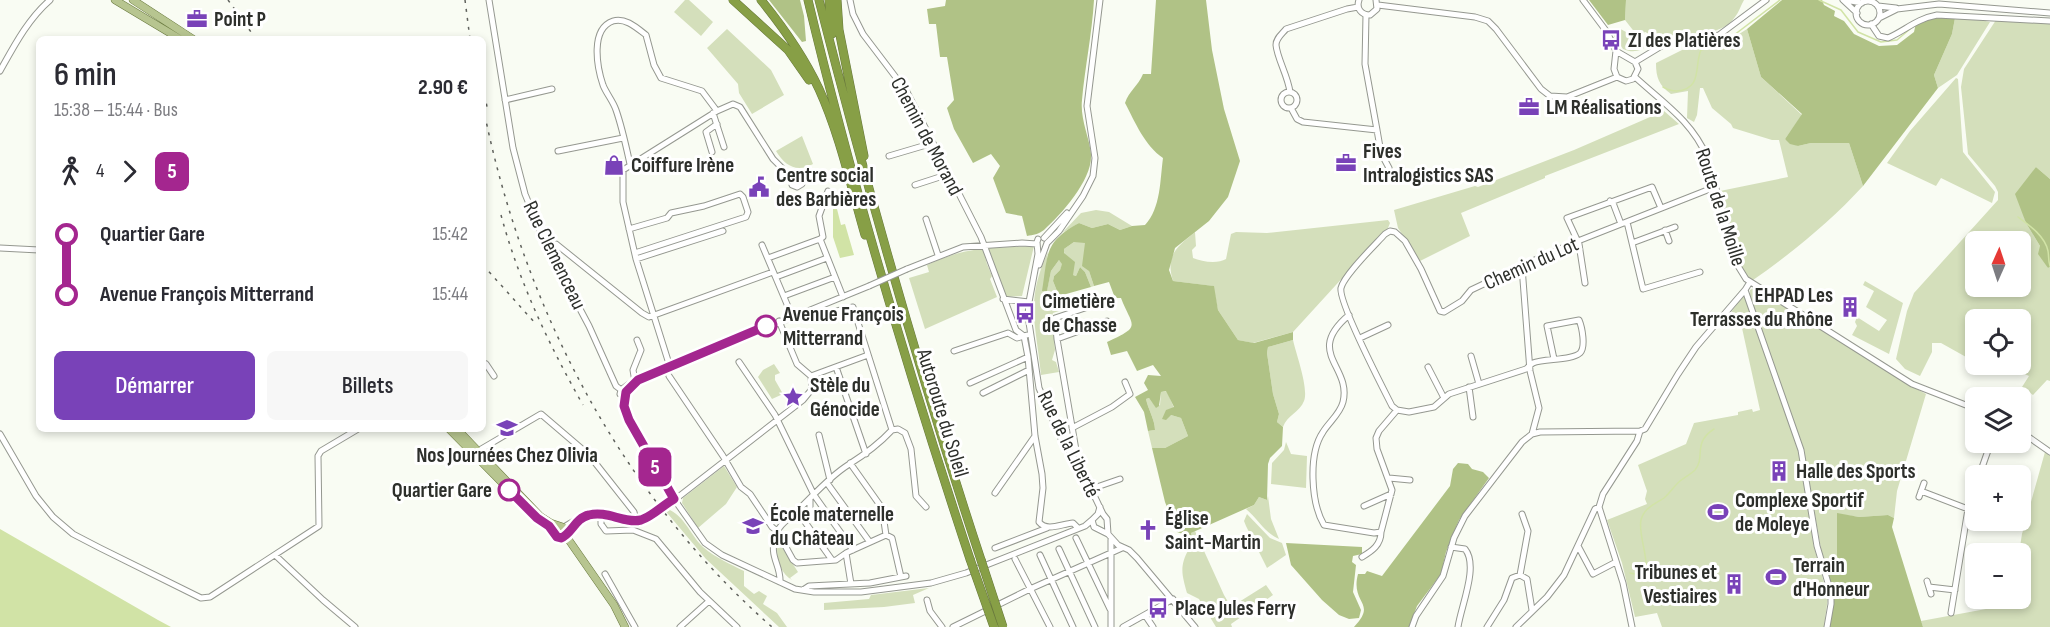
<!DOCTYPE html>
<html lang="fr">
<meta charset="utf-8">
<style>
:root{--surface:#fff;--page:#f7f7f7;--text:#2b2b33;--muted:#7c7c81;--accent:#7942b8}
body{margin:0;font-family:"Sofia Sans Condensed",sans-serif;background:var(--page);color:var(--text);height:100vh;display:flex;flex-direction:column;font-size:22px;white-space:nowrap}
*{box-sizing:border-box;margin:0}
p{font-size:20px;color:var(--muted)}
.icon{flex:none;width:33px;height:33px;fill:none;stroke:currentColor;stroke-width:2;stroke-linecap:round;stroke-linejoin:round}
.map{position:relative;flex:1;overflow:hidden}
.sheet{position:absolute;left:36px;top:36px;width:450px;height:396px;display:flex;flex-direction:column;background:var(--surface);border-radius:9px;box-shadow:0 3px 9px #0003}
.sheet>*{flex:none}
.badge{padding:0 12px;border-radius:9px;font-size:21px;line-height:39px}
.needle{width:39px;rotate:3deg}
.controls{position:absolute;left:1965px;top:231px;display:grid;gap:12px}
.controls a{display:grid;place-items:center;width:66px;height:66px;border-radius:9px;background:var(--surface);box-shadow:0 3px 9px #0003;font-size:30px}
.map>.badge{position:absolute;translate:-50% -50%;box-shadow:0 0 0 3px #fff}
.legs{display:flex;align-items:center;gap:9px;height:66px;padding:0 18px;font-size:20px}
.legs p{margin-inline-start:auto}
.summary{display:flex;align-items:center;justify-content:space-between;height:102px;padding:0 18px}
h1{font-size:33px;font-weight:600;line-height:45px}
.action{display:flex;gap:12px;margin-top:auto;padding:12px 18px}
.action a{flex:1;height:69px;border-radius:9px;background:var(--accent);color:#fff;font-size:24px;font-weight:600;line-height:69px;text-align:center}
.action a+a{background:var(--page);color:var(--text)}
ul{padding:0 18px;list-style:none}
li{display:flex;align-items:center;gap:21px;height:60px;font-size:22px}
li i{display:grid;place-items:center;width:9px;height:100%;margin:0 8px;background:currentColor}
li i::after{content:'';width:15px;height:15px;margin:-8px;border:4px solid;border-radius:50%;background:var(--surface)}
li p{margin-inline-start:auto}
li:first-child i{background:linear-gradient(#0000 50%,currentColor 0)}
li:last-child i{background:linear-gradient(currentColor 50%,#0000 0)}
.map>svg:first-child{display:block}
.green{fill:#d4dfbb;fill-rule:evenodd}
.forest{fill:#b0c286}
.water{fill:#d1e3a6}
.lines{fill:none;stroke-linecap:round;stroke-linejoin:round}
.stream{stroke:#d1e3a6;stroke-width:1.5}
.minor-casing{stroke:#959890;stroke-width:7}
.major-casing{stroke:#68783d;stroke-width:8}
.highway-casing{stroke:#68783d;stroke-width:9}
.minor{stroke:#fff;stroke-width:5}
.major{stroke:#b7c590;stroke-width:7}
.highway{stroke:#879f46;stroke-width:8}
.rail{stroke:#60625d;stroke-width:1.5;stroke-dasharray:3 6;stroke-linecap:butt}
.minor-bridge-casing{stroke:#959890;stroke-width:7;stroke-linecap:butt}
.highway-bridge-casing{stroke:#68783d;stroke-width:9;stroke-linecap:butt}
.minor-bridge{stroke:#fff;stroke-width:5}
.highway-bridge{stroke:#879f46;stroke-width:8}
.line-1-casing{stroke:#fff;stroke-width:14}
.line-1{stroke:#a4268f;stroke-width:9}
.stop-1-dot{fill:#fff;stroke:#a4268f;stroke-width:3}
.labels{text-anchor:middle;stroke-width:6;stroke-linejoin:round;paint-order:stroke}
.poi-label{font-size:21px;font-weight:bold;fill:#2d2f2b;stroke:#fff;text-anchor:start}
.street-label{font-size:21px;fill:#2d2f2b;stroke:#fff}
.stop-label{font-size:21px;font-weight:bold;fill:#2d2f2b;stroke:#fff;text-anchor:start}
</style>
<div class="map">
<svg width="2050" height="627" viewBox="0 0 2050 627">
<rect width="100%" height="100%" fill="#f9fcf3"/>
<!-- green -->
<path class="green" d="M685 0H689L713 22 701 36 674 12Z
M1626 0H1744C1741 5 1739 12 1735 17 1720 39 1687 31 1665 37 1649 42 1641 57 1623 49L1614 36 1615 31 1620 29C1636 35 1625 45 1649 36L1646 32 1636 34 1625 20Z
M1955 18 1976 19 1990 22 1957 75 1938 88 1934 75 1952 34Z
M1996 20 2050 23V179L2036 167 2024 216 2026 223 2040 246 2048 268 2050 267V381L2047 380 2033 395 2022 387 2029 376 2005 365 2020 364V320H1976L1975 362 1941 343H1932V352L1920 376 1905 369 1896 359 1907 311 1914 293 1998 200V192L1995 186 1968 154 1961 87 1964 69ZM1976 242H2020V286H1976Z
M727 29 771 70 784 95 752 114 739 93 738 84 707 48Z
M1747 29 1761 77 1802 115 1785 139 1798 146 1811 143H1849L1863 186C1830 222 1793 252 1753 280L1746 275 1742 267 1720 191 1788 177 1779 140H1772L1733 128 1731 124 1712 108 1703 88H1700L1697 115 1694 122 1687 118 1688 91 1671 94C1659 85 1656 78 1656 63L1682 50 1722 45Z
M1956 78 1958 79 1963 152 1995 192 1992 203 1941 178 1936 186 1887 163 1910 131Z
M1664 111 1679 124 1545 176V178L1461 213 1470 236 1420 261 1398 228 1394 210 1475 186 1478 187 1574 150Z
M802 136 813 164C797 173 785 166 776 151Z
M1096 210 1109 212 1132 226 1120 230 1108 224 1092 228 1079 223 1062 233 1081 213Z
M1388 220 1390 223 1388 228 1293 332 1253 343 1238 340 1218 310 1213 286 1173 281C1165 255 1177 247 1195 232L1196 246 1192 250 1193 258C1202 262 1218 264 1226 259L1231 234 1236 232 1267 233Z
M1074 242H1086L1089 271 1094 286 1091 287 1085 272 1080 267 1076 276 1073 275C1073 265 1063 259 1064 249Z
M1034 246 1022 296 1004 297 988 248Z
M983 249 987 264 992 276 990 279 997 297 925 329 909 278 929 272 927 265C946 256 962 251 983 249Z
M1048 252 1043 291 1047 290 1051 271 1059 260 1063 263 1060 270 1054 276 1053 281 1059 296V311L1053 313 1052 316 1055 350 1052 360 1056 362 1059 372 1041 375C1036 324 1025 301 1048 252Z
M1865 281 1903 303 1889 354 1852 335 1857 326 1855 322 1857 317 1879 331 1887 320 1866 307 1874 291 1863 285Z
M1754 288 1906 383 1926 394 1897 491 1894 518 1888 515 1859 517 1837 514V564L1826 563 1824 566 1803 447 1750 297V290Z
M1742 297H1745L1794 435 1800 456 1814 547 1828 597 1824 627H1662L1657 613 1635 617 1622 563 1607 520 1647 504 1645 499 1647 491 1638 465 1686 444 1694 423 1738 415V412L1752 409 1753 412 1760 410 1742 328 1729 315Z
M1293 340C1296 354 1309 388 1304 401 1300 412 1287 415 1283 427L1277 422 1279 414 1273 394 1267 353 1268 347Z
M774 364 780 373 775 375V380L783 394 772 399 758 377 763 370Z
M1167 391 1174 408 1171 415 1181 418 1188 436 1165 448H1152L1148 431 1155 430C1155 420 1148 409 1146 399L1149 398 1156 407 1160 405 1161 392Z
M1286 442 1291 454 1307 456 1306 488 1271 484 1272 463 1284 450Z
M2045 452 2050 455V627H1923L1921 621 2013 604 2014 599 2020 598 2019 553 2022 534Z
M724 466 737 487 726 504 698 528 682 503 683 498Z
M1268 496 1271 519 1279 539C1265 533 1258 519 1246 509L1254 505 1259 497 1267 500Z
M663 508C683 511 690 535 703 547 716 558 730 564 744 571V586L754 594 759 591 767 596 763 604 777 613 787 627H779L706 559Z
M1247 514 1270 538 1282 543 1286 555 1267 568 1246 526 1244 521Z
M1195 531 1224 595 1231 607 1266 585 1273 595 1231 624 1232 627H1216L1199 599 1187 593C1182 575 1179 566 1189 549H1196L1191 533Z
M778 541 798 572 790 578 792 580C779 573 775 555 778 541Z
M929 588 913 595 915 603 884 607 824 610V603L869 599 871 595Z"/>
<!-- forest -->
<path class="forest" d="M769 0H800L804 16 806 41 802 42Z
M946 0H1094C1092 34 1085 67 1082 100 1080 119 1089 136 1091 154 1093 179 1062 214 1044 230 1039 234 1033 235 1027 236L1022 216 1006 213 993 178 1000 166 991 154 973 163 954 129 947 108 954 100 947 57H940L936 24H929L927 9 945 6Z
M1156 0H1206L1212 50 1224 109 1240 161 1228 197 1209 221 1175 248 1169 270 1173 281 1214 286 1218 310 1238 340 1254 343 1293 332V340L1268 347 1267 353 1273 394 1279 414 1277 422 1283 427 1282 446 1270 458 1268 464 1267 500 1259 497 1254 505 1191 533 1196 549H1189L1183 534 1177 532 1165 502 1152 448H1165L1188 436 1181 418 1171 415 1166 420 1162 419 1166 410 1174 407 1166 391 1161 392 1159 406 1156 408 1149 398 1146 399C1148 409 1155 420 1155 430L1148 431 1144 412 1135 397 1148 390 1144 383 1148 375 1161 376 1153 365 1137 371 1127 351 1111 355 1107 342C1143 326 1132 327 1121 298H1115L1109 282 1094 286 1089 271 1082 266 1085 243 1074 242 1064 249V253L1075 262 1073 275 1076 276 1080 267 1085 272 1091 287 1059 296 1053 281 1054 276 1060 270 1062 264 1059 260 1051 271 1047 291H1042C1048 254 1044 242 1079 223L1092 228 1108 224 1120 230 1132 226 1145 225C1161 208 1160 180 1163 158 1145 146 1135 122 1125 103 1129 91 1138 86 1143 74H1151Z
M1589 0H1626L1625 20 1608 25Z
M1782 0H1822L1824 5 1835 11 1834 16 1844 21 1854 34 1879 46 1897 45 1914 32 1916 23 1934 17 1955 18 1952 34 1934 75 1938 88 1863 186 1849 143H1811L1798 146 1790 144 1785 139 1802 114 1761 77 1747 29Z
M2036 167 2050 179V267L2048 268 2038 254 2040 246 2026 223 2015 194Z
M1458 463 1468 464 1472 469 1483 472 1489 478 1459 520 1446 552 1441 574 1417 606 1409 627H1354C1378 602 1350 604 1358 574H1365L1367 571 1382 576 1450 486 1453 469Z
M1837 513 1859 517 1888 515 1894 518 1892 527 1923 627H1829L1833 599 1824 566 1826 563H1837Z
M1286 543 1362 547V554L1353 556 1352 562 1356 565 1353 592 1361 610 1359 618 1349 619 1339 615 1322 600 1291 565Z"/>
<!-- water -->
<path class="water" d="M833 209H837L841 225 845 224 854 255 840 258 833 237Z
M0 529 158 620 171 627H0Z"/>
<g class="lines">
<!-- stream -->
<path class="stream" d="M1819 0 1841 10 1858 32 1881 42 1897 40 1910 29
M1663 87C1668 90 1671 91 1677 91 1703 89 1694 65 1701 50L1721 45 1780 0
M2018 217C2029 225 2045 236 2048 251 2049 257 2048 260 2050 266
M1630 573 1635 574 1646 571C1648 555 1638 534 1641 520 1644 508 1655 504 1664 498 1670 493 1674 486 1680 481 1685 477 1691 474 1695 470 1706 457 1692 443 1714 429"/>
<!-- minor casing -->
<g class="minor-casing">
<path id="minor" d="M489 0 513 148 525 194 545 243 589 326 616 386 624 392
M850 0 853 14 863 34 907 92 981 237 1016 330 1024 336
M1359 0C1356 8 1361 15 1370 15L1377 9 1376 0
M1583 0 1607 32 1616 51 1635 62 1638 69 1633 79 1626 81 1617 77 1614 69 1616 51
M1843 0 1857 13
M1845 0 1862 3
M1856 13a12 12 0 1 1 24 0a12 12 0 1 1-24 0Z
M1378 5 1475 17 1488 21 1496 29 1541 89 1550 96 1567 97 1617 77
M1878 6 1896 8
M1879 18 1897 9 1939 4 2050 13
M1871 24 1879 36 1888 38C1906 30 1916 19 1937 15L2050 21
M1635 62 1668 42 1707 38 1719 35 1766 0
M0 71C14 46 28 19 50 0
M1635 77C1662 102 1692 121 1707 157L1738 266 1746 279 1912 384 1976 409
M1290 92C1288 76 1277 58 1276 45 1276 38 1282 34 1286 29L1347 9 1358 7
M1281 100a8 8 0 1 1 16 0a8 8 0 1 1-16 0Z
M505 100 552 89
M1291 108 1297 119 1303 122 1377 130 1365 64 1366 15
M713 113 724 147
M1377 130 1381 153 1389 168
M558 151 623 138
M712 152 706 132 717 124
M889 156 933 143
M630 164C626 146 622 127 616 110 613 101 606 93 603 85 597 67 590 29 613 21 625 17 637 28 646 35L654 65 661 78 702 91 717 111
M915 185 949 174
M828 191 819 216 823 237 820 239 843 297
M1610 201 1613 203 1621 224
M926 219 938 255
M1627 222 1643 289 1700 272
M629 229 667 218 671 213 704 206 740 194 743 197 748 212 746 217 635 253
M1665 230 1669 241
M1044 238 1067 213
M1038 239 1037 242 1038 254 1029 302 1028 316 1039 388 1063 443 1081 468 1103 514 1107 519 1108 534
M545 243 556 244 642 313 649 317 773 272
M1632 243 1675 227
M762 245 792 316
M0 248 39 250
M768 258 820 239
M636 259 723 231
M1039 265 1047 243 1059 231 1083 196 1093 176 1095 158 1087 106 1100 0
M1522 267 1530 371 1539 408 1532 434
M907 269 963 247 1022 243 1037 244
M776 277 827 258
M1750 282 1745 290 1801 450 1817 546 1831 593V604L1827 627
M1585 283 1579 244 1567 218 1652 187 1661 208
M784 296 835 277
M1003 299 1029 302
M837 311 853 307 892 430 898 429 905 433 911 449 916 496 926 507
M1349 315C1304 353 1352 366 1343 402 1340 414 1329 422 1323 432 1308 454 1311 503 1324 525L1374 533 1381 532 1392 490 1377 449 1376 438 1379 431 1397 410
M779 321 797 364 811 376
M1027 335 1024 336 1028 357 1035 436 1042 474 1043 488 1039 522C1047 532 1061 524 1073 523L1078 528
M1360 338 1388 325
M1057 339 1107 321
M954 351 1008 333 1017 338 1024 336
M1471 356 1479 384
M1554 359 1547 326 1579 320C1582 327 1586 347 1580 353 1571 361 1544 358 1533 363 1530 365 1528 367 1526 369L1449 394 1434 407 1409 412 1397 410 1392 406C1383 388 1338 302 1341 288 1344 275 1375 245 1385 234L1390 231 1395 232 1405 241 1421 269 1440 311 1444 312 1462 301 1471 290 1528 263 1578 241 1715 187
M739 362 775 415 814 495 853 550
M486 364 494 376
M670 367 636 259 623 202V170L717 111 733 104 740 107 773 159 791 177 792 185 797 187 802 184 803 178 799 174 791 177
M836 367 866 454
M1428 367 1444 398
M669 376 723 456 741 487 750 494 772 527 777 531 793 560 797 563 836 560 846 553
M635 382 633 370 641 350 637 340
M970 383 1028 357
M1469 387 1473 417
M623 392 622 403 629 420 674 499 705 543 722 555 795 589 814 592H861L931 583 966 573 1085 526 1092 520
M983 393 1029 370
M620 394 621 390 629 384 869 286
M1072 428 1112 407 1130 394 1125 382
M2020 431 2050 452
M0 434 36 496 53 517 73 534 100 548 201 598 210 597 319 526 318 456 321 451 358 429
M819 435 830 480
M475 451H478L541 414 589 455 634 512 636 520
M1071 454 1076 450 1057 339 1055 318 1088 307
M850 463 882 508 886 535 892 538 901 577
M1979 476 1991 442
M1389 478 1410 480
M827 483 869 541
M1091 489 1120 479
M1921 491 1968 509
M995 493 1035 436
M1919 497 1924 483
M810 500V509L805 522 832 560
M663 505 677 498 803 400 812 389 811 376 868 355
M1364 506 1391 494
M1100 507 1098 514 1092 520 1094 527 1108 534 1118 545 1129 550 1137 558 1195 627
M601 514V524L606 531 633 530 656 539 700 592 737 627
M564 527C575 520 587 513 601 514 618 514 633 525 649 516
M1076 538 1110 609
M1578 546 1593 574 1616 562
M1451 547 1465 549C1479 566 1461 606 1458 627
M995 548 1047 528
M1059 549 1095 627
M275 555 323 600 355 627
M1040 555 1073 627
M1362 557C1372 551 1381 545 1381 532
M1015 559 1050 627
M605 574 635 627
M1520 575 1528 531 1522 514
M1927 581 1931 594
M780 582C781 563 767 557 777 532 780 524 790 518 796 512 813 496 829 477 848 465 864 455 879 444 892 430
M851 584 846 553 886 535
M1929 587 1955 590
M803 590 809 586 870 583 906 576
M927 600 930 611 942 627
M1951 613 1968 509 1976 486
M1145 615 1153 627
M680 627 709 601
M953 627 1030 589 1122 548
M1111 627V540
M1123 627 1173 599
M1412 627 1416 616 1443 576 1454 538 1465 516 1522 442 1532 434 1540 432 1640 431 1645 429 1678 374 1696 347 1745 290
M1487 627 1504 600 1512 578 1520 575 1527 579 1532 610
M1516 627 1547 597 1564 575 1595 509 1599 507
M1632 627 1623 583 1599 507 1603 494 1637 441 1640 431"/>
</g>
<!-- major casing -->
<g class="major-casing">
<path id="major" d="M115 0 180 39
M133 0 193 39
M449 429 537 518 551 528 557 537H565L567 533 566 528 551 523 540 516 457 429
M566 536 614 605 625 627"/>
</g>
<!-- highway casing -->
<g class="highway-casing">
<path id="highway" d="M733 0 788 50 809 80
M761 0C783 27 804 57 819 89 840 135 851 187 865 235
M808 0C853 189 909 375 970 559
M819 0C867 188 920 375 981 560
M829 0 832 34
M837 0 839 30 864 156"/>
</g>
<!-- minor -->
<use href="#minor" class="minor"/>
<!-- major -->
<use href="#major" class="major"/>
<!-- highway -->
<use href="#highway" class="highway"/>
<!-- rail -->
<path class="rail" d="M228 0 256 39
M465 0 470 39
M483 86 488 112
M483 106C522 304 619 493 772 627
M501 215C519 282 549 345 583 405
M483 265 535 323"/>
<!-- minor-bridge casing -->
<g class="minor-bridge-casing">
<path id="minor-bridge" d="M869 286 907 269
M649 516 663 505"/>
</g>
<!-- highway-bridge casing -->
<g class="highway-bridge-casing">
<path id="highway-bridge" d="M970 559 994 627
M981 560 1003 627"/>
</g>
<!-- minor-bridge -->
<use href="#minor-bridge" class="minor-bridge"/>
<!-- highway-bridge -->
<use href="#highway-bridge" class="highway-bridge"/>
</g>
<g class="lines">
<!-- line-1 casing -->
<g class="line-1-casing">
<path id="line-1" d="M509 490 537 518 549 526 557 537 561 538C572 534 575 518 589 515 607 510 624 524 641 520 653 516 663 505 674 499L629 420 624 406 626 392 638 380 766 326"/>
</g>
<!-- line-1 -->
<use href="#line-1" class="line-1"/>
</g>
<!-- icons -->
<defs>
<g id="office-bare" transform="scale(1.62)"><path d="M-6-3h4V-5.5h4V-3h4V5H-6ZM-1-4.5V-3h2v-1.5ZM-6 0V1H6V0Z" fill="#7942b8" stroke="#fff" stroke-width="2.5" paint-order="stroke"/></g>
<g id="bus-bare" transform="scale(1.62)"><path d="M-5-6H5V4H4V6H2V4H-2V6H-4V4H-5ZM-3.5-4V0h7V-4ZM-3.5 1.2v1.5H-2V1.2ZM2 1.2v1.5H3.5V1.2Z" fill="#7942b8" stroke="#fff" stroke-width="2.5" paint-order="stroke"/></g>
<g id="shop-bare" transform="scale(1.62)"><path d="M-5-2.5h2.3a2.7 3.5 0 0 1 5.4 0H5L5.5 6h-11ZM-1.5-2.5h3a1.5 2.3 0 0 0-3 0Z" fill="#7942b8" stroke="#fff" stroke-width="2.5" paint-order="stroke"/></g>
<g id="civic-bare" transform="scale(1.62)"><path d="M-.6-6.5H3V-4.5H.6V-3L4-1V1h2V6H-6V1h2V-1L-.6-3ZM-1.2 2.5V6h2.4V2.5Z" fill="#7942b8" stroke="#fff" stroke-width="2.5" paint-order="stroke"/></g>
<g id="building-bare" transform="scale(1.62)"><path d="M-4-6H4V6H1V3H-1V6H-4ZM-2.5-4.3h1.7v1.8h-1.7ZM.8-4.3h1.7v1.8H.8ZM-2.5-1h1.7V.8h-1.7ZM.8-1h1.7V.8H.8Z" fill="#7942b8" stroke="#fff" stroke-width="2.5" paint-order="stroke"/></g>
<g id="sight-bare" transform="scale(1.62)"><path d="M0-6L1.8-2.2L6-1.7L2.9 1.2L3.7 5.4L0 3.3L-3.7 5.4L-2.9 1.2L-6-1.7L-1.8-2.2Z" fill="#7942b8" stroke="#fff" stroke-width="2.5" paint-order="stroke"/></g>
<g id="school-bare" transform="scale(1.62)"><path d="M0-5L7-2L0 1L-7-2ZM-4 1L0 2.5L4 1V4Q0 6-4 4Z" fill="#7942b8" stroke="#fff" stroke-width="2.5" paint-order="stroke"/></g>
<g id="stadium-bare" transform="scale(1.62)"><path d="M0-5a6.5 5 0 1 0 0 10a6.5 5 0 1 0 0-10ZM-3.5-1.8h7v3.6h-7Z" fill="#7942b8" stroke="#fff" stroke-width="2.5" paint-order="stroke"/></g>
<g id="church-bare" transform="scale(1.62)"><path d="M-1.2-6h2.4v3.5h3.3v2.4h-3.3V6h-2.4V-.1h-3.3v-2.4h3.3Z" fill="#7942b8" stroke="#fff" stroke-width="2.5" paint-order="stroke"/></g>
</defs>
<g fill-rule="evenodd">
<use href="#office-bare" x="197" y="19"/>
<use href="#bus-bare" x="1611" y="40"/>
<use href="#office-bare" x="1529" y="107"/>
<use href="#office-bare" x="1346" y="163"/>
<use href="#shop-bare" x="614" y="165"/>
<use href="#civic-bare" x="759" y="187"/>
<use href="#building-bare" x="1850" y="307"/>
<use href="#bus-bare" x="1025" y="313"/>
<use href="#sight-bare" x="793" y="397"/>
<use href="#school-bare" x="507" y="428"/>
<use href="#building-bare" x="1779" y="471"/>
<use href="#stadium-bare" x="1718" y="512"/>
<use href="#school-bare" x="753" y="526"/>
<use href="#church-bare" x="1148" y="530"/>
<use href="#stadium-bare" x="1776" y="577"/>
<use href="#building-bare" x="1734" y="584"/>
<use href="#bus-bare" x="1158" y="608"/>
</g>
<!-- markers -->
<g class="stop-1-dot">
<circle cx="766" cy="326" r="10"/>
<circle cx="509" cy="490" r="10"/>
</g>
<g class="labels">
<!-- poi labels -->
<g class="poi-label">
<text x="214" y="26">Point P</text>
<text x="1628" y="47">ZI des Platières</text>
<text x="1546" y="114">LM Réalisations</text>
<text x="1363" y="158">Fives<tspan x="1363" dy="24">Intralogistics SAS</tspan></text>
<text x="631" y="172">Coiffure Irène</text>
<text x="776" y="182">Centre social<tspan x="776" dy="24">des Barbières</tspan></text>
<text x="1833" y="302" text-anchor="end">EHPAD Les<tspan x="1833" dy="24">Terrasses du Rhône</tspan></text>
<text x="1042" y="308">Cimetière<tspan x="1042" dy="24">de Chasse</tspan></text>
<text x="810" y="392">Stèle du<tspan x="810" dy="24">Génocide</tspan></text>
<text x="507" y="462" text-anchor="middle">Nos Journées Chez Olivia</text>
<text x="1796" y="478">Halle des Sports</text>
<text x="1735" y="507">Complexe Sportif<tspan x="1735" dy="24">de Moleye</tspan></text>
<text x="770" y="521">École maternelle<tspan x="770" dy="24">du Château</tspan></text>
<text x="1165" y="525">Église<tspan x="1165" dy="24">Saint-Martin</tspan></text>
<text x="1793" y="572">Terrain<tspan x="1793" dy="24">d'Honneur</tspan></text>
<text x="1717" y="579" text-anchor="end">Tribunes et<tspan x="1717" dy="24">Vestiaires</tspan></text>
<text x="1175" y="615">Place Jules Ferry</text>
</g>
<!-- street labels -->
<g class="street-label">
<text transform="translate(927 136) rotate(62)" y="7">Chemin de Morand</text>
<text transform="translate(1721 207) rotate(72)" y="7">Route de la Moille</text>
<text transform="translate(555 255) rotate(64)" y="7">Rue Clemenceau</text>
<text transform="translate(1531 263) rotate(-24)" y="7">Chemin du Lot</text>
<text transform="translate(943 413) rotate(73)" y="7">Autoroute du Soleil</text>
<text transform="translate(1069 444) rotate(64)" y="7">Rue de la Liberté</text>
</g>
<!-- stop labels -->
<g class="stop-label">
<text x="783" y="321">Avenue François<tspan x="783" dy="24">Mitterrand</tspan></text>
<text x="492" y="497" text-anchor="end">Quartier Gare</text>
</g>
</g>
</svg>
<div class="controls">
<a><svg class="needle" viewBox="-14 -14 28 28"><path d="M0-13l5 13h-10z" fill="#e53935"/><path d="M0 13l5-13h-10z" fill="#7c7c81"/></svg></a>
<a><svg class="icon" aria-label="locate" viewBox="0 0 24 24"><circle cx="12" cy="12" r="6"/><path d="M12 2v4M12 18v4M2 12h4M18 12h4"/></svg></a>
<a><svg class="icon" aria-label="layers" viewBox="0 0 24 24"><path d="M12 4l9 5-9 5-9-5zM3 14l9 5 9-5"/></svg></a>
<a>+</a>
<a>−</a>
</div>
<b class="badge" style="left:655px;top:467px;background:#a4268f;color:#fff">5</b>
<section class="sheet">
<div class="summary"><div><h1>6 min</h1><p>15:38 – 15:44 · Bus</p></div><b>2.90 €</b></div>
<div class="legs"><svg class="icon" aria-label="walk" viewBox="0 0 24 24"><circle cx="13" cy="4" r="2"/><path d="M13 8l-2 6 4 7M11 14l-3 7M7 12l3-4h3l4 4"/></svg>4<svg class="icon" aria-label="forward" viewBox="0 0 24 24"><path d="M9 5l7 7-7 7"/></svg><b class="badge" style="background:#a4268f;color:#fff">5</b></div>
<ul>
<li><i style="color:#a4268f"></i><b>Quartier Gare</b><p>15:42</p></li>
<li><i style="color:#a4268f"></i><b>Avenue François Mitterrand</b><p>15:44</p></li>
</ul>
<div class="action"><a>Démarrer</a><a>Billets</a></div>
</section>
</div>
